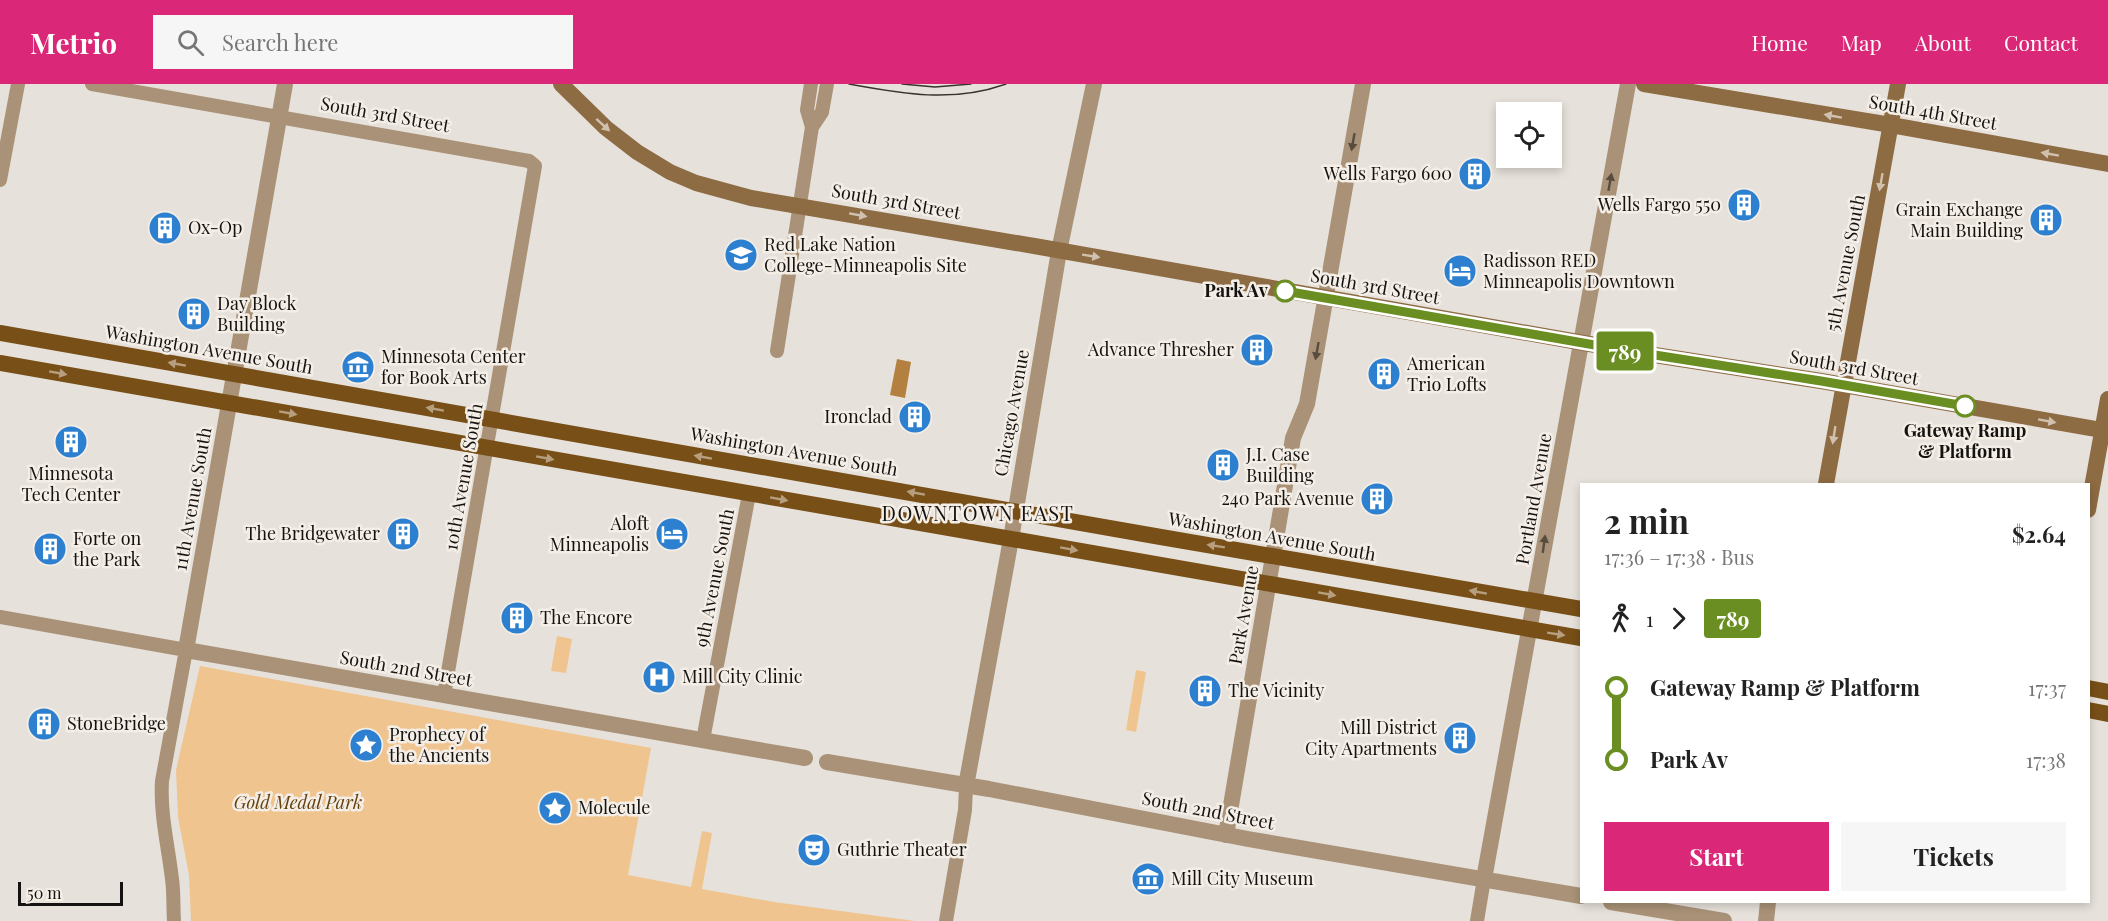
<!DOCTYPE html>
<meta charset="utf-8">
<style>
:root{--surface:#fff;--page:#f6f6f6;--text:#222;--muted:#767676;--accent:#db2777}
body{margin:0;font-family:"Playfair Display",serif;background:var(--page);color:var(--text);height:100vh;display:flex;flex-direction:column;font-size:22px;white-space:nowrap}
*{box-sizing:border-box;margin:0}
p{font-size:20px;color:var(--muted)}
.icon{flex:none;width:33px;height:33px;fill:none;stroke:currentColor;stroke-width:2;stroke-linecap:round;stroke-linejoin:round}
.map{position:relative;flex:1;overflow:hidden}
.sheet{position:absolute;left:1580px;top:399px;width:510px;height:420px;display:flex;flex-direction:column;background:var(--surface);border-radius:0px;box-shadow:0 3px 9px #0003}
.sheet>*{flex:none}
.badge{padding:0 12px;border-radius:4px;font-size:21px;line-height:39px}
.controls{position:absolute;left:1496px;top:18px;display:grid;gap:12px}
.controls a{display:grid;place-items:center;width:66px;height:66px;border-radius:0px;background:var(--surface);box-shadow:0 3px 9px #0003;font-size:30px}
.scale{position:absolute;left:18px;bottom:15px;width:105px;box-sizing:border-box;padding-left:6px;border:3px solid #151311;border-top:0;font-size:16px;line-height:21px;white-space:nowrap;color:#151311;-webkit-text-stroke:4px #f4eee7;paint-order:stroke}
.map>.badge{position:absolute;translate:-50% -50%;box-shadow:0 0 0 3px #fff}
.legs{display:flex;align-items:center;gap:9px;height:66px;padding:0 24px;font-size:20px}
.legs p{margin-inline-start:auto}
.headline{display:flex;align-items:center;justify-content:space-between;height:102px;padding:0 24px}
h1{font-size:33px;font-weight:700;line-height:45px}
.button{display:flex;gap:12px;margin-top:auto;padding:12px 24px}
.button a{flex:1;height:69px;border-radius:0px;background:var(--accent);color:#fff;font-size:24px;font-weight:700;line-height:69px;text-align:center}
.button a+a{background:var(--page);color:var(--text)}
ul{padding:0 24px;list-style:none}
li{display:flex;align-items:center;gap:21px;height:72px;font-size:22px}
li i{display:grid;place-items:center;width:9px;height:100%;margin:0 8px;background:currentColor}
li i::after{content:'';width:15px;height:15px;margin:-8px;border:4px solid;border-radius:50%;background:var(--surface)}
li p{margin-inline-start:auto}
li:first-child i{background:linear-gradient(#0000 50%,currentColor 0)}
li:last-child i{background:linear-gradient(currentColor 50%,#0000 0)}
header{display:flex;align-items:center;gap:36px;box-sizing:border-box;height:84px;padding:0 30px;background:var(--accent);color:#fff}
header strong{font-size:28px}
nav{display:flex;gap:33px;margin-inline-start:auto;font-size:21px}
.search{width:420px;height:54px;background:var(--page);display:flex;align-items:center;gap:15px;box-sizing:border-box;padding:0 21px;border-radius:0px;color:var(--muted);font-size:22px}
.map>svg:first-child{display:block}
.green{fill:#f0c48f}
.water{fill:#b3803f}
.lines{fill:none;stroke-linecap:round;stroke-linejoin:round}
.minor{stroke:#a99277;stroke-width:14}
.tertiary{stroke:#a99277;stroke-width:16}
.secondary{stroke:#8d6b43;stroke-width:16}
.primary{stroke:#774f17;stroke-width:16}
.tram{stroke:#363330;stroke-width:1.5}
.oneway{fill:#d0c0ae}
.oneway2{fill:#584c3f}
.oneway3{fill:#b69e7f}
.line-1-casing{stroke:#fff;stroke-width:14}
.line-1{stroke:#6b8e23;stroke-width:9}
.stop-1-dot{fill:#fff;stroke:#6b8e23;stroke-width:3}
.labels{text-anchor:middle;stroke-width:5;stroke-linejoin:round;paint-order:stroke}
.street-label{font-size:18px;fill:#151311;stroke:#f4eee7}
.poi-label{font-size:18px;fill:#151311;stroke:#f4eee7;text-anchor:start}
.stop-label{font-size:18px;font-weight:bold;fill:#151311;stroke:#f4eee7;text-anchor:end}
.park-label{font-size:18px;font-style:italic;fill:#65410e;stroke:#f4eee7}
.neighbourhood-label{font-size:20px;letter-spacing:1.5px;fill:#151311;stroke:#f4eee7}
</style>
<header>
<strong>Metrio</strong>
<div class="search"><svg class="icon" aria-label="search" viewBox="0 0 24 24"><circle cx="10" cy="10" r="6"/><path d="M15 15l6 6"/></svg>Search here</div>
<nav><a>Home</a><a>Map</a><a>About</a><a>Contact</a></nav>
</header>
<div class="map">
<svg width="2108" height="837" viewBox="0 0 2108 837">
<rect width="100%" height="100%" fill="#e6e1da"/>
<!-- green -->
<path class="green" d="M557 552 572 555 566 589 551 587Z
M200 582 651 664 628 791 691 803 702 747 712 749 702 805 774 818 915 837H191L189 791 178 733 176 686Z
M1136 586 1146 588 1136 648 1126 646Z"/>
<!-- water -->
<path class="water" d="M897 275 911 278 905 314 890 311Z"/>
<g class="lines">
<!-- minor -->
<path class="minor" d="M92 0 529 77 535 82 444 611
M812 43 822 28 827 0
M0 96 18 0
M777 267 812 43 807 26 811 0
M0 533 186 566 162 697C160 730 168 761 172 795 174 809 173 823 174 837
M703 656 749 410
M946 837 965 726 966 702
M1477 837 1484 795"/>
<!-- tertiary -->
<path class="tertiary" d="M285 0 186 566 805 674
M827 678 989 705 1248 755 1581 812
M966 702 1011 455 1059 167 1094 0
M1226 751 1293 354 1307 320 1363 0
M1484 795 1628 0
M1611 818 1724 837
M1766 837 1768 818"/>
<!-- secondary -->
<path class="secondary" d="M561 0 606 44 637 68 670 88 696 99 751 114 1040 163 1629 267 1821 297 2108 347
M1644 0 1891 41 2108 80
M1826 400 1898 0
M2088 426 2108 315"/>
<!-- primary -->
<path class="primary" d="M0 249 1155 452 1581 525
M0 279 1581 554
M2088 604 2108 608
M2088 626 2108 630"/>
<!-- tram -->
<path class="tram" d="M849 0C903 10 953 19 1006 0
M902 0 935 3 971 0"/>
</g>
<!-- one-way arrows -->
<defs><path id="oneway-solid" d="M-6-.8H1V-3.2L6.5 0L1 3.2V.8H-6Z" transform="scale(1.5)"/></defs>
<g class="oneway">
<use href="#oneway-solid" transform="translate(1833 32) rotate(-170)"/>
<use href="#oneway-solid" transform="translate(603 41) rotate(42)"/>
<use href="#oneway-solid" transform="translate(2050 70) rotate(-170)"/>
<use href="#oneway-solid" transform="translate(1881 98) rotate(100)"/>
<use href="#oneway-solid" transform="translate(858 131) rotate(10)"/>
<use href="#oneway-solid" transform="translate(1091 172) rotate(9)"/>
<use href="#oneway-solid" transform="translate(2047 337) rotate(10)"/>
<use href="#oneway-solid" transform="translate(1834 351) rotate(99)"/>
</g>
<g class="oneway2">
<use href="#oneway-solid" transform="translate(1353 58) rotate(100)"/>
<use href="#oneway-solid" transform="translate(1610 98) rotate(-80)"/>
<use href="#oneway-solid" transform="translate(1317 267) rotate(100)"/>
<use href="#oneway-solid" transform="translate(1544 460) rotate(-82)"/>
</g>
<g class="oneway3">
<use href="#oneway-solid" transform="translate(177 280) rotate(-170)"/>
<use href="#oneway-solid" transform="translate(58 289) rotate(10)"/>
<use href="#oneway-solid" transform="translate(435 325) rotate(-170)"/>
<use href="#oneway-solid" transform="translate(288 329) rotate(10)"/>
<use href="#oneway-solid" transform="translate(703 373) rotate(-170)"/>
<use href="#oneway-solid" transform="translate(545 374) rotate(10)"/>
<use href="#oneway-solid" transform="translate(916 409) rotate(-170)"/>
<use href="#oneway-solid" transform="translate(779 415) rotate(10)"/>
<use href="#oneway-solid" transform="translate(1216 462) rotate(-171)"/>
<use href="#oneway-solid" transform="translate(1069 465) rotate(10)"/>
<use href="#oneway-solid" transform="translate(1478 508) rotate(-170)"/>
<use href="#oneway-solid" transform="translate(1327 510) rotate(10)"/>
<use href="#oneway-solid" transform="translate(1556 550) rotate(9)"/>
</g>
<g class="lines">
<!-- line-1 casing -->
<g class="line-1-casing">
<path id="line-1" d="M1285 207 1629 267 1821 297 1965 322"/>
</g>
<!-- line-1 -->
<use href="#line-1" class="line-1"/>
</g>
<!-- icons -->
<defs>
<g id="building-disc" transform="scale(1.725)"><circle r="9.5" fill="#2d80cf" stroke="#f4eee7"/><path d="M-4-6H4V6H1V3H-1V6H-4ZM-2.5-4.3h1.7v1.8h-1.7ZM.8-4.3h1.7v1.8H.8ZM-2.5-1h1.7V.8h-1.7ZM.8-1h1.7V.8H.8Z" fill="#fff"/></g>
<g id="university-disc" transform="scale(1.725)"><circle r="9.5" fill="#2d80cf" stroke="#f4eee7"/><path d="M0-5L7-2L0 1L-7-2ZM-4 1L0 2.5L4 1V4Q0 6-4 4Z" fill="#fff"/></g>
<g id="hotel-disc" transform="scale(1.725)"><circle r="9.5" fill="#2d80cf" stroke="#f4eee7"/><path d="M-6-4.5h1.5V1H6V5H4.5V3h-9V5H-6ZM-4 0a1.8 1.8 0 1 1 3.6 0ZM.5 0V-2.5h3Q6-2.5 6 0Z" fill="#fff"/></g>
<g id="museum-disc" transform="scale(1.725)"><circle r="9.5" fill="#2d80cf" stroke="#f4eee7"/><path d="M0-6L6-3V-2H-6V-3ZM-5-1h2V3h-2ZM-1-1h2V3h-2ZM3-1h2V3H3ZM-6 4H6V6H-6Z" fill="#fff"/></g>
<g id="hospital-disc" transform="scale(1.725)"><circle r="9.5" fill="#2d80cf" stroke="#f4eee7"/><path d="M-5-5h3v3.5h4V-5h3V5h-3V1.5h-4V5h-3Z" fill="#fff"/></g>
<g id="sight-disc" transform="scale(1.725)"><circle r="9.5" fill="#2d80cf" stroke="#f4eee7"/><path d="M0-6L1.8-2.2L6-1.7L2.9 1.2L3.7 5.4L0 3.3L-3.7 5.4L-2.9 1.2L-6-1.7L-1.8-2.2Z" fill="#fff"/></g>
<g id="theatre-disc" transform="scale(1.725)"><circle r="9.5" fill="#2d80cf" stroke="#f4eee7"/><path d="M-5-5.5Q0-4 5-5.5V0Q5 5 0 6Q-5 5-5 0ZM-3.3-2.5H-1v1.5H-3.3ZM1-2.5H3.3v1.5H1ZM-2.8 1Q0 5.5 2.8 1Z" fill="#fff"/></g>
</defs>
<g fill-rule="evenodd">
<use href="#building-disc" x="1475" y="90"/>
<use href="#building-disc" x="1744" y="121"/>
<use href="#building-disc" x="2046" y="136"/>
<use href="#building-disc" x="165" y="144"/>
<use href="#university-disc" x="741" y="171"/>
<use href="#hotel-disc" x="1460" y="187"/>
<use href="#building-disc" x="194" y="230"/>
<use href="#building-disc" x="1257" y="266"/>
<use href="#museum-disc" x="358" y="283"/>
<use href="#building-disc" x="1384" y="290"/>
<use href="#building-disc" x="915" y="333"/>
<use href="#building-disc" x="71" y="358"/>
<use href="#building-disc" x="1223" y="381"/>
<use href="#building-disc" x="1377" y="415"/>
<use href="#building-disc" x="403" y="450"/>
<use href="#hotel-disc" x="672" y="450"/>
<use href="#building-disc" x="50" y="465"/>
<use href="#building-disc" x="517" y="534"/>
<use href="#hospital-disc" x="659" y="593"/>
<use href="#building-disc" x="1205" y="607"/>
<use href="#building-disc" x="44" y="640"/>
<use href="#building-disc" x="1460" y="654"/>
<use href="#sight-disc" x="366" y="661"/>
<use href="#sight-disc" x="555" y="724"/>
<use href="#theatre-disc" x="814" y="766"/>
<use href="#museum-disc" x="1148" y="795"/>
</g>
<!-- markers -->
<g class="stop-1-dot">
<circle cx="1285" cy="207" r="10"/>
<circle cx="1965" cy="322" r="10"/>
</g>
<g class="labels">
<!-- street labels -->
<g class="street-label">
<text transform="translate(1933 29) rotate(10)" y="6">South 4th Street</text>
<text transform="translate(385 31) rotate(10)" y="6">South 3rd Street</text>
<text transform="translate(896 118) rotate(10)" y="6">South 3rd Street</text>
<text transform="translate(1846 179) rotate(-79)" y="6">5th Avenue South</text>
<text transform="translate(1375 203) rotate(10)" y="6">South 3rd Street</text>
<text transform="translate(209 266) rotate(10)" y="6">Washington Avenue South</text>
<text transform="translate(1854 284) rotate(10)" y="6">South 3rd Street</text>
<text transform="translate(1012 329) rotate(-80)" y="6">Chicago Avenue</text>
<text transform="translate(794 368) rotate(10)" y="6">Washington Avenue South</text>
<text transform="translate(464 393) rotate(-80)" y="6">10th Avenue South</text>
<text transform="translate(193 415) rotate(-80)" y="6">11th Avenue South</text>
<text transform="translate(1534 415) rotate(-80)" y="6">Portland Avenue</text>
<text transform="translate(1272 453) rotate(10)" y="6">Washington Avenue South</text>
<text transform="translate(715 494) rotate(-79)" y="6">9th Avenue South</text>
<text transform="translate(1244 531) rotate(-80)" y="6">Park Avenue</text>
<text transform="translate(406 585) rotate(10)" y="6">South 2nd Street</text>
<text transform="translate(1208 727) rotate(11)" y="6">South 2nd Street</text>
</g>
<!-- poi labels -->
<g class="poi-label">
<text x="1452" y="96" text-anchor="end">Wells Fargo 600</text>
<text x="1721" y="127" text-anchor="end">Wells Fargo 550</text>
<text x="2023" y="132" text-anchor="end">Grain Exchange<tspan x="2023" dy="21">Main Building</tspan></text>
<text x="188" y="150">Ox-Op</text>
<text x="764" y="167">Red Lake Nation<tspan x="764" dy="21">College-Minneapolis Site</tspan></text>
<text x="1483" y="183">Radisson RED<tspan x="1483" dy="21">Minneapolis Downtown</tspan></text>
<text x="217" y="226">Day Block<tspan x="217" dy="21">Building</tspan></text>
<text x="1234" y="272" text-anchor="end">Advance Thresher</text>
<text x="381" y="279">Minnesota Center<tspan x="381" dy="21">for Book Arts</tspan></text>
<text x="1407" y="286">American<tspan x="1407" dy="21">Trio Lofts</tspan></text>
<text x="892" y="339" text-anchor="end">Ironclad</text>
<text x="1246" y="377">J.I. Case<tspan x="1246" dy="21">Building</tspan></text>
<text x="71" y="396" text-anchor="middle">Minnesota<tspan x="71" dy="21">Tech Center</tspan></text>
<text x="1354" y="421" text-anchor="end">240 Park Avenue</text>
<text x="649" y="446" text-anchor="end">Aloft<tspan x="649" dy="21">Minneapolis</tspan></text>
<text x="380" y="456" text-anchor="end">The Bridgewater</text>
<text x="73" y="461">Forte on<tspan x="73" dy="21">the Park</tspan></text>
<text x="540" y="540">The Encore</text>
<text x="682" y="599">Mill City Clinic</text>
<text x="1228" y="613">The Vicinity</text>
<text x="67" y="646">StoneBridge</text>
<text x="1437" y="650" text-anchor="end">Mill District<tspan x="1437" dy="21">City Apartments</tspan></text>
<text x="389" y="657">Prophecy of<tspan x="389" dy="21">the Ancients</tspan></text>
<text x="578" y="730">Molecule</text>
<text x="837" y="772">Guthrie Theater</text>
<text x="1171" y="801">Mill City Museum</text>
</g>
<!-- stop labels -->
<g class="stop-label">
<text x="1268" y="213">Park Av</text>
<text x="1965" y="353" text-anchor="middle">Gateway Ramp<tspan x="1965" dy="21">&amp; Platform</tspan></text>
</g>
<!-- park labels -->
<g class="park-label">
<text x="298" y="725">Gold Medal Park</text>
</g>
<!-- neighbourhood labels -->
<g class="neighbourhood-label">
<text x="978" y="437">DOWNTOWN EAST</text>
</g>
</g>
</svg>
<div class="controls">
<a><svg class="icon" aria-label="locate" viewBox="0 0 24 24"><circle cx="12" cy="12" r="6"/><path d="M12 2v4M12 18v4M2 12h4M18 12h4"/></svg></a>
</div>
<div class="scale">50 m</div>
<b class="badge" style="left:1625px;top:267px;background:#6b8e23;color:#fff">789</b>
<section class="sheet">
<div class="headline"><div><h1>2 min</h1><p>17:36 – 17:38 · Bus</p></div><b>$2.64</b></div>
<div class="legs"><svg class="icon" aria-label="walk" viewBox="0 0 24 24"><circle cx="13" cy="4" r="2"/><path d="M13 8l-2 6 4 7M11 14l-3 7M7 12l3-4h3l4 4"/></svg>1<svg class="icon" aria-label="forward" viewBox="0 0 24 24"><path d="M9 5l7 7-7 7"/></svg><b class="badge" style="background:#6b8e23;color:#fff">789</b></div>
<ul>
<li><i style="color:#6b8e23"></i><b>Gateway Ramp &amp; Platform</b><p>17:37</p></li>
<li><i style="color:#6b8e23"></i><b>Park Av</b><p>17:38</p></li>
</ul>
<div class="button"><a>Start</a><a>Tickets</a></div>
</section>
</div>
